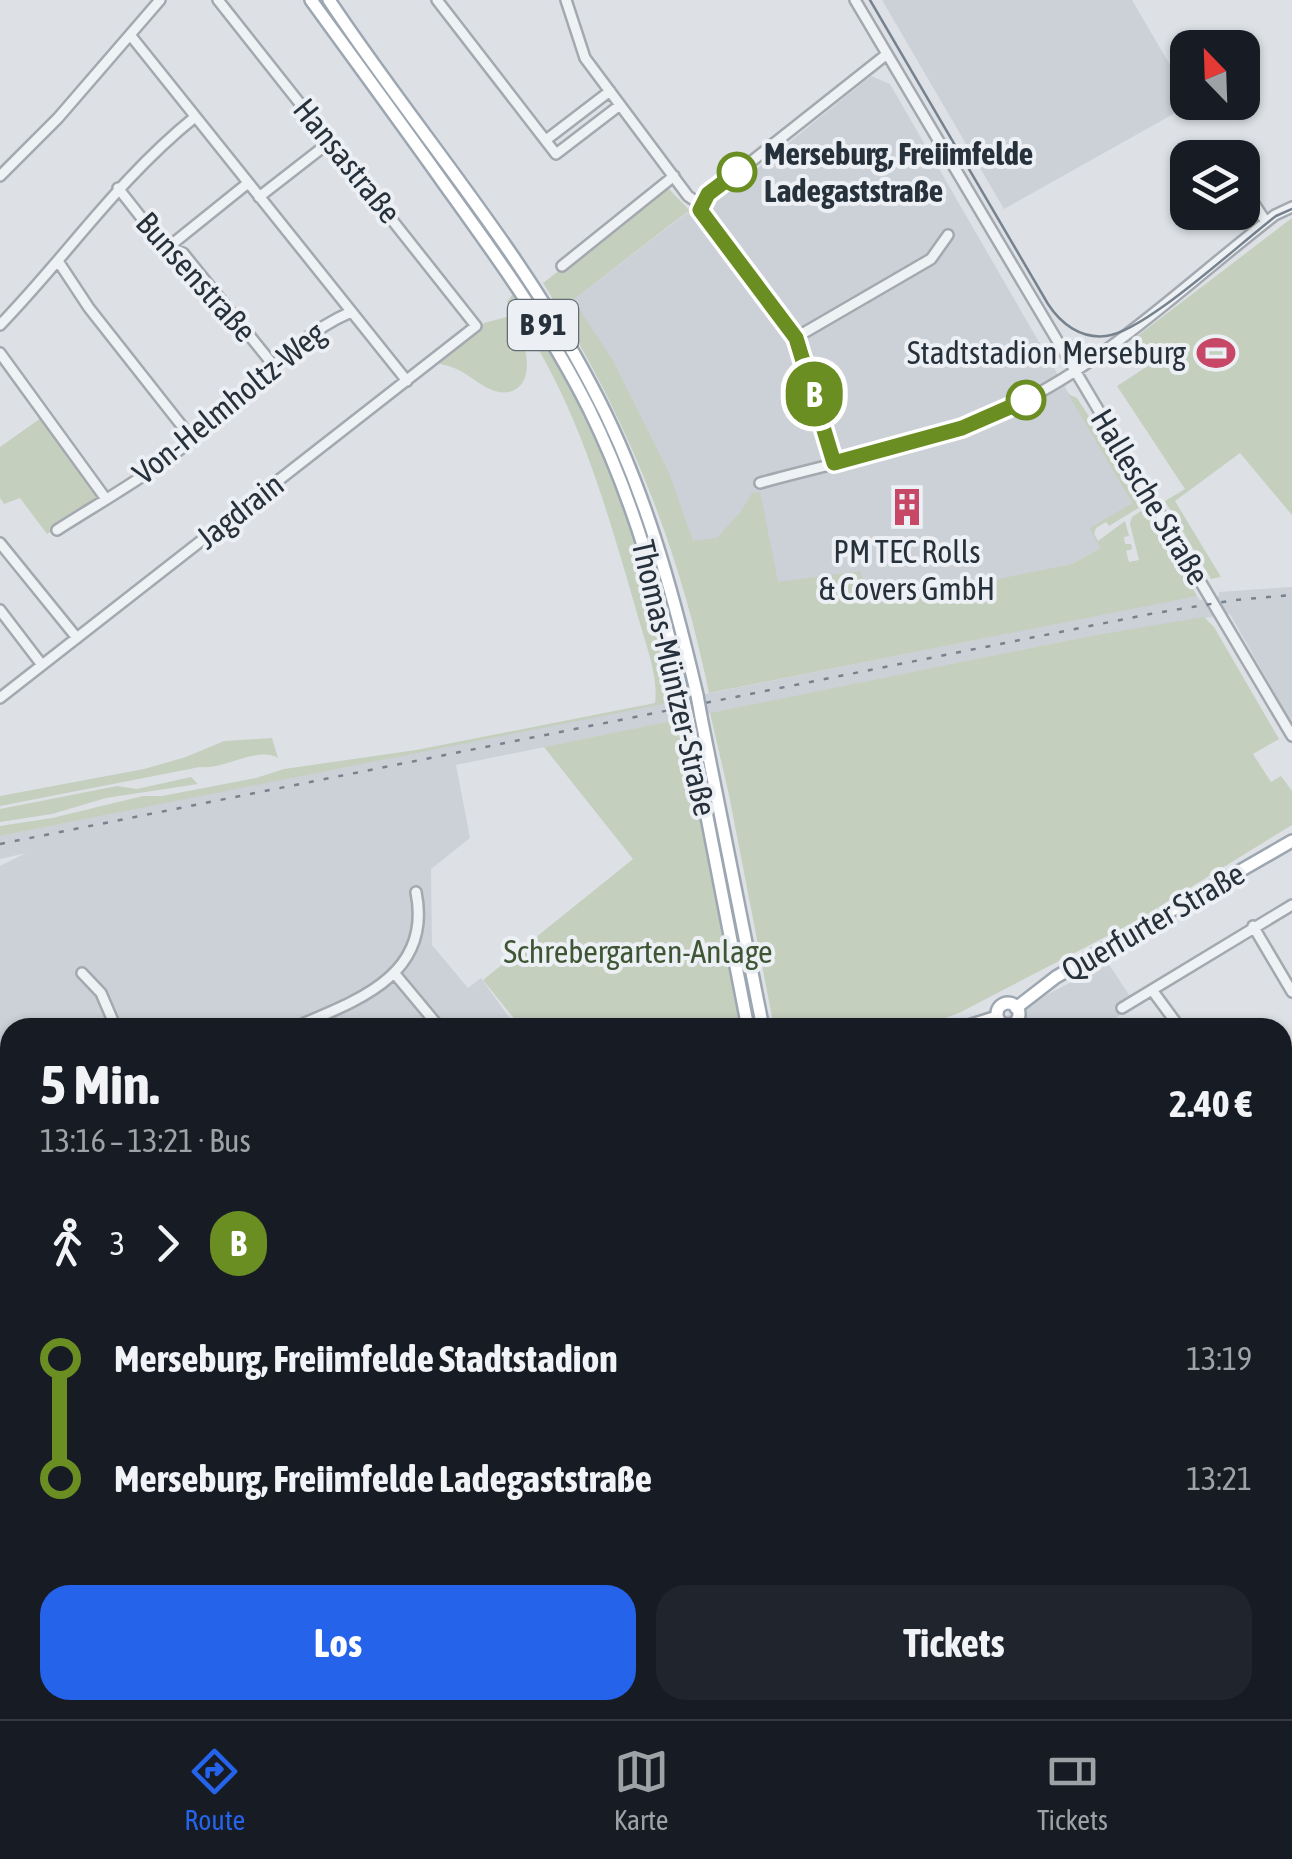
<!DOCTYPE html>
<html lang="de">
<meta charset="utf-8">
<style>
:root{--surface:#171b24;--page:#20242c;--text:#f1f3f6;--muted:#9ea1a6;--line:#363941;--accent:#2563eb}
body{margin:0;font-family:"Asap Condensed",sans-serif;background:var(--page);color:var(--text);height:100vh;display:flex;flex-direction:column;font-size:38px;white-space:nowrap}
*{box-sizing:border-box;margin:0}
p{font-size:32px;color:var(--muted)}
.icon{flex:none;width:55px;height:55px;fill:none;stroke:currentColor;stroke-width:2;stroke-linecap:round;stroke-linejoin:round}
.map{position:relative;flex:1;overflow:hidden}
.details{position:absolute;left:0px;top:1018px;width:1292px;height:702px;display:flex;flex-direction:column;background:var(--surface);border-radius:30px 30px 0 0;box-shadow:0 2px 8px #0004}
.details>*{flex:none}
.badge{padding:0 20px;border-radius:32px;font-size:35px;line-height:65px}
.needle{width:65px;rotate:337deg}
.tools{position:absolute;left:1170px;top:30px;display:grid;gap:20px}
.tools a{display:grid;place-items:center;width:90px;height:90px;border-radius:20px;background:var(--surface);box-shadow:0 2px 8px #0004;font-size:50px}
.map>.badge{position:absolute;translate:-50% -50%;box-shadow:0 0 0 5px #fff}
.legs{display:flex;align-items:center;gap:15px;height:110px;padding:0 40px;font-size:32px}
.legs p{margin-inline-start:auto}
.overview{display:flex;align-items:center;justify-content:space-between;height:170px;padding:0 40px}
h1{font-size:55px;font-weight:700;line-height:75px}
.primary-button{display:flex;gap:20px;margin-top:auto;padding:20px 40px}
.primary-button a{flex:1;height:115px;border-radius:30px;background:var(--accent);color:#fff;font-size:40px;font-weight:700;line-height:115px;text-align:center}
.primary-button a+a{background:var(--page);color:var(--text)}
ul{padding:0 40px;list-style:none}
li{display:flex;align-items:center;gap:35px;height:120px;font-size:38px}
li i{display:grid;place-items:center;width:15px;height:100%;margin:0 12px;background:currentColor}
li i::after{content:'';width:25px;height:25px;margin:-12px;border:8px solid;border-radius:50%;background:var(--surface)}
li p{margin-inline-start:auto}
li:first-child i{background:linear-gradient(#0000 50%,currentColor 0)}
li:last-child i{background:linear-gradient(currentColor 50%,#0000 0)}
.dock{display:flex;justify-content:space-around;align-items:center;height:140px;border-top:2px solid var(--line);background:var(--surface);font-size:28px;color:var(--muted)}
.dock a{display:grid;justify-items:center;gap:5px}
.dock .on{color:var(--accent)}
.map>svg:first-child{display:block}
.built{fill:#cbd1d7}
.green{fill:#c4cfbe}
.lines{fill:none;stroke-linecap:round;stroke-linejoin:round}
.minor-casing{stroke:#a3a9af;stroke-width:14}
.major-casing{stroke:#9da7b1;stroke-width:16}
.minor{stroke:#eff2f5;stroke-width:9}
.major{stroke:#fff;stroke-width:11}
.tram{stroke:#77828f;stroke-width:2.5}
.rail{stroke:#77828f;stroke-width:2.5;stroke-dasharray:5 10;stroke-linecap:butt}
.major-bridge-casing{stroke:#9da7b1;stroke-width:16;stroke-linecap:butt}
.major-bridge{stroke:#fff;stroke-width:11}
.line-1-casing{stroke:#fff;stroke-width:22}
.line-1{stroke:#6b8e23;stroke-width:15}
.stop-1-dot{fill:#fff;stroke:#6b8e23;stroke-width:5}
.labels{text-anchor:middle;stroke-width:8;stroke-linejoin:round;paint-order:stroke}
.shield{fill:#ecf0f4;stroke:#626a72;stroke-width:2.5}
.shield-label{font-size:30px;font-weight:bold;fill:#27313b}
.stop-label{font-size:32px;font-weight:bold;fill:#27313b;stroke:#ecf0f4;text-anchor:start}
.street-label{font-size:32px;fill:#27313b;stroke:#ecf0f4}
.poi-label{font-size:32px;fill:#27313b;stroke:#ecf0f4;text-anchor:end}
.park-label{font-size:32px;fill:#3f5635;stroke:#ecf0f4}
</style>
<div class="map">
<svg width="1292" height="1719" viewBox="0 0 1292 1719">
<rect width="100%" height="100%" fill="#dde1e6"/>
<!-- built -->
<path class="built" d="M882 0H1132L1187 94 1188 102 1193 103 1004 209Z
M871 76 890 84 1132 503 1091 528 1101 547 1072 564 720 639 573 300 688 212 711 206Z
M1292 587V724L1230 614 1095 635 456 765 470 838 431 869 432 945 468 988 481 978 516 1027 10 1028V1369L0 1376V866L26 853 0 859V836L1153 604 1197 596 1200 600 1219 596V592Z
M1108 963 1135 1004 1110 1022 1113 1027 983 1028Z"/>
<!-- green -->
<path class="green" d="M667 187 692 213 687 212 573 300 612 359 669 473 693 541 717 538 742 510 752 493 760 492 778 582 860 571 870 605 1072 564 1100 548 1090 528 1132 503 1068 394 1077 398 1145 504 1109 526 1106 522 1096 528 1094 534 1098 541 1125 521 1129 536 1124 537 1125 544H1131L1132 549 1126 551 1129 562 1139 560 1130 524 1132 517 1147 507 1197 596 709 693C678 542 625 413 543 283Z
M1292 218V515L1240 453 1175 501 1221 577 1211 579 1165 501 1185 489 1117 386 1148 366 1132 340Z
M515 291C531 317 548 343 563 369 621 471 656 586 678 701L0 836V826L52 818 143 796H162L256 778 284 769 416 750 655 703C659 676 644 640 637 613 606 507 575 392 507 302Z
M507 317C525 330 540 385 509 392 487 396 470 372 451 367 446 365 441 365 437 362L478 333 484 323Z
M41 418 102 499 47 534 20 498 4 504 0 498V447Z
M1204 617 1214 627 1279 739 1253 754 1271 782 1281 776 1292 791V825L1136 921 959 1013 920 1027H774L729 795 710 713 1095 635Z
M681 719 718 892 741 1027H521L483 980 633 859 544 747Z
M272 738 278 758C256 746 225 770 200 767L0 806V796L144 769 186 757 224 741Z
M191 777 198 784 106 798 52 814 0 822V809L117 786 137 789Z
M377 1710H545L533 1719H386Z
M906 1710H1244L1239 1719H894Z"/>
<g class="lines">
<!-- minor casing -->
<g class="minor-casing">
<path id="minor" d="M437 0 556 154 620 105
M566 0 585 58 688 196 701 205
M855 0 1292 736
M131 36 407 381
M546 140 610 91
M1227 158V152
M0 176 58 118 160 0
M1242 185 1266 222
M118 188 166 249 183 253 274 366
M259 197 331 141
M166 249 248 183
M58 261 89 308 193 440
M562 266 674 176
M0 325C67 256 118 179 195 117
M795 338 931 259 948 235
M0 353 106 499
M834 463 795 338 700 210 709 195 887 54
M760 483C842 460 931 445 1009 408 1108 362 1190 280 1275 215L1292 207
M57 530C104 500 154 472 197 436 248 395 290 338 351 312
M0 543 77 638
M0 610 42 665
M0 698 476 326 218 0
M1253 926 1292 992
M82 973 101 993 116 1028
M395 974 440 1028
M1152 990 1180 1028
M1122 1008 1292 905
M293 1028C356 1001 433 976 416 892
M1282 1072 1292 1065
M0 1150 10 1145
M1282 1153 1292 1145
M1282 1204 1292 1217
M1282 1418 1292 1410
M1282 1440 1292 1452
M0 1529 10 1541
M1282 1668 1292 1680
M146 1710 154 1719"/>
</g>
<!-- major casing -->
<g class="major-casing">
<path id="major" d="M311 0C356 62 401 123 445 185 497 257 549 329 589 409 634 500 661 598 683 697
M329 0C415 129 519 247 591 385 643 482 672 588 697 695
M701 717 763 1028
M688 719 748 1028
M997 1014a11 11 0 1 1 22 0a11 11 0 1 1-22 0Z
M1016 1008 1056 977 1292 841
M962 1028 997 1017
M0 1394 10 1387
M986 1710 993 1719
M1003 1710 1010 1719"/>
</g>
<!-- minor -->
<use href="#minor" class="minor"/>
<!-- major -->
<use href="#major" class="major"/>
<!-- tram -->
<path class="tram" d="M870 0 1048 304C1061 324 1081 339 1106 336 1145 332 1240 243 1276 216L1292 209"/>
<!-- rail -->
<path class="rail" d="M0 844 1150 614 1235 600 1292 595"/>
<!-- major-bridge casing -->
<g class="major-bridge-casing">
<path id="major-bridge" d="M697 695 701 717
M683 697 688 719"/>
</g>
<!-- major-bridge -->
<use href="#major-bridge" class="major-bridge"/>
</g>
<g class="lines">
<!-- line-1 casing -->
<g class="line-1-casing">
<path id="line-1" d="M737 172 708 194 700 210 796 338 834 463 962 428 1026 400"/>
</g>
<!-- line-1 -->
<use href="#line-1" class="line-1"/>
</g>
<!-- icons -->
<defs>
<g id="stadium-bare" transform="scale(3)"><path d="M0-5a6.5 5 0 1 0 0 10a6.5 5 0 1 0 0-10ZM-3.5-1.8h7v3.6h-7Z" fill="#c64766" stroke="#ecf0f4" stroke-width="2.5" paint-order="stroke"/></g>
<g id="building-bare" transform="scale(3)"><path d="M-4-6H4V6H1V3H-1V6H-4ZM-2.5-4.3h1.7v1.8h-1.7ZM.8-4.3h1.7v1.8H.8ZM-2.5-1h1.7V.8h-1.7ZM.8-1h1.7V.8H.8Z" fill="#c64766" stroke="#ecf0f4" stroke-width="2.5" paint-order="stroke"/></g>
</defs>
<g fill-rule="evenodd">
<use href="#stadium-bare" x="1216" y="353"/>
<use href="#building-bare" x="907" y="507"/>
</g>
<!-- markers -->
<g class="stop-1-dot">
<circle cx="737" cy="172" r="18"/>
<circle cx="1026" cy="400" r="18"/>
</g>
<g class="labels">
<!-- shield labels -->
<rect class="shield" x="508" y="300" width="70" height="50" rx="8"/>
<g class="shield-label">
<text x="543" y="335">B 91</text>
</g>
<!-- stop labels -->
<g class="stop-label">
<text x="764" y="165">Merseburg, Freiimfelde<tspan x="764" dy="37">Ladegaststraße</tspan></text>
</g>
<!-- street labels -->
<g class="street-label">
<text transform="translate(347 161) rotate(51)" y="11">Hansastraße</text>
<text transform="translate(196 277) rotate(48)" y="11">Bunsenstraße</text>
<text transform="translate(229 403) rotate(-39)" y="11">Von-Helmholtz-Weg</text>
<text transform="translate(1150 497) rotate(59)" y="11">Hallesche Straße</text>
<text transform="translate(240 511) rotate(-38)" y="11">Jagdrain</text>
<text transform="translate(674 678) rotate(77)" y="11">Thomas-Müntzer-Straße</text>
<text transform="translate(1153 922) rotate(-30)" y="11">Querfurter Straße</text>
</g>
<!-- poi labels -->
<g class="poi-label">
<text x="1186" y="364">Stadtstadion Merseburg</text>
<text x="907" y="563" text-anchor="middle">PM TEC Rolls<tspan x="907" dy="37">&amp; Covers GmbH</tspan></text>
</g>
<!-- park labels -->
<g class="park-label">
<text x="638" y="963">Schrebergarten-Anlage</text>
</g>
</g>
</svg>
<div class="tools">
<a><svg class="needle" viewBox="-14 -14 28 28"><path d="M0-13l5 13h-10z" fill="#e53935"/><path d="M0 13l5-13h-10z" fill="#9ea1a6"/></svg></a>
<a><svg class="icon" aria-label="layers" viewBox="0 0 24 24"><path d="M12 4l9 5-9 5-9-5zM3 14l9 5 9-5"/></svg></a>
</div>
<b class="badge" style="left:814px;top:394px;background:#6b8e23;color:#fff">B</b>
<section class="details">
<div class="overview"><div><h1>5 Min.</h1><p>13:16 – 13:21 · Bus</p></div><b>2.40 €</b></div>
<div class="legs"><svg class="icon" aria-label="walk" viewBox="0 0 24 24"><circle cx="13" cy="4" r="2"/><path d="M13 8l-2 6 4 7M11 14l-3 7M7 12l3-4h3l4 4"/></svg>3<svg class="icon" aria-label="forward" viewBox="0 0 24 24"><path d="M9 5l7 7-7 7"/></svg><b class="badge" style="background:#6b8e23;color:#fff">B</b></div>
<ul>
<li><i style="color:#6b8e23"></i><b>Merseburg, Freiimfelde Stadtstadion</b><p>13:19</p></li>
<li><i style="color:#6b8e23"></i><b>Merseburg, Freiimfelde Ladegaststraße</b><p>13:21</p></li>
</ul>
<div class="primary-button"><a>Los</a><a>Tickets</a></div>
</section>
</div>
<nav class="dock">
<a class="on"><svg class="icon" aria-label="directions" viewBox="0 0 24 24"><path d="M12 3l9 9-9 9-9-9zM9 14v-3h6M13 9l2 2-2 2"/></svg>Route</a>
<a><svg class="icon" aria-label="map" viewBox="0 0 24 24"><path d="M3 6l6-2 6 2 6-2v14l-6 2-6-2-6 2zM9 4v14M15 6v14"/></svg>Karte</a>
<a><svg class="icon" aria-label="tickets" viewBox="0 0 24 24"><path d="M3 7h18v10H3zM15 7v10"/></svg>Tickets</a>
</nav>
